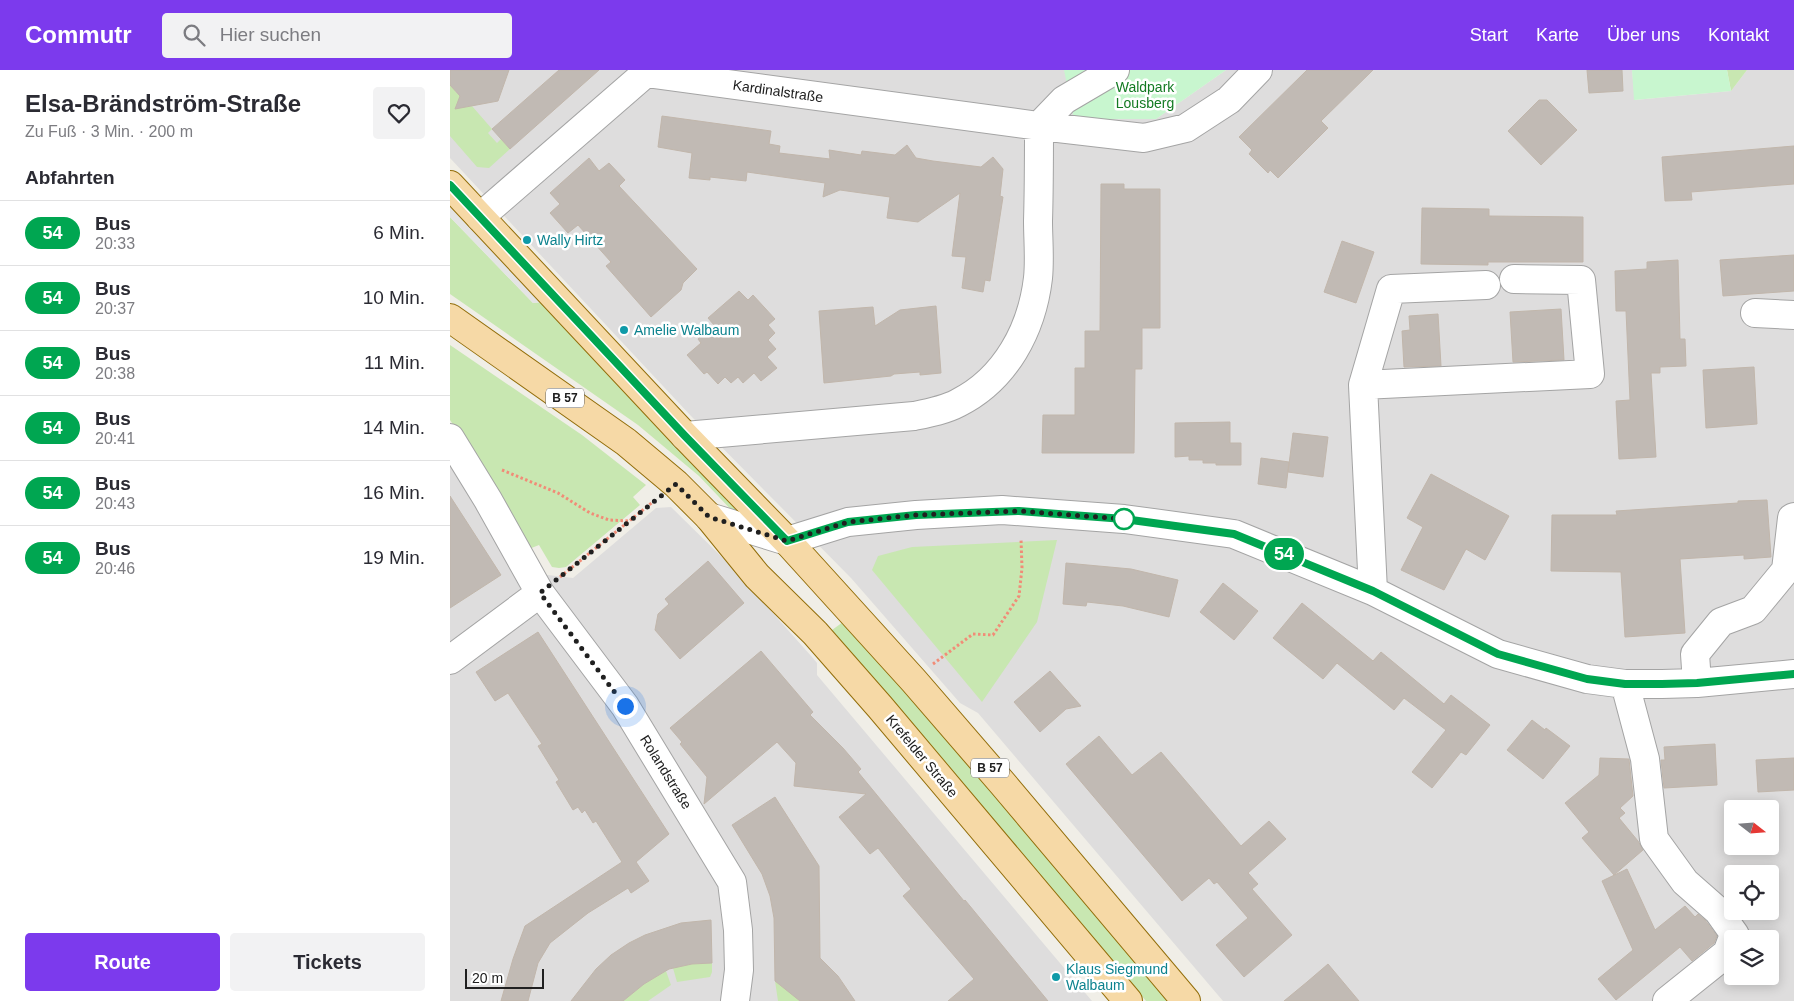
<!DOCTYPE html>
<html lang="de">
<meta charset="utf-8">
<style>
:root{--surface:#fff;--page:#f2f2f3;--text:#2b2b33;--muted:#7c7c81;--line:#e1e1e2;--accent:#7c3aed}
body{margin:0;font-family:Helvetica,sans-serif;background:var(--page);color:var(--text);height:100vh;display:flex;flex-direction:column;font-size:19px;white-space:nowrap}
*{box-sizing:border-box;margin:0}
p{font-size:16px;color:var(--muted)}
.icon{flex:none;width:28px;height:28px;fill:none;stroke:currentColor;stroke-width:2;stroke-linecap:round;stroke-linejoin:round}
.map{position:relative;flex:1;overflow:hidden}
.drawer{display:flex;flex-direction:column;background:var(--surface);width:450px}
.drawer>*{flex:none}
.badge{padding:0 10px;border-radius:16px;font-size:18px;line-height:32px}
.needle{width:32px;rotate:107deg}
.tools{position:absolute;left:1274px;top:730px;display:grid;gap:10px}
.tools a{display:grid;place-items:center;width:55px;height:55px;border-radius:5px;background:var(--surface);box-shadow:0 2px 12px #0003;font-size:25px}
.scale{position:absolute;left:15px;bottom:12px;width:79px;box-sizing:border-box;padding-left:5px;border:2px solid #202020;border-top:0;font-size:14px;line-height:18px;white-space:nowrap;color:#202020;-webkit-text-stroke:4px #fff;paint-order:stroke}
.you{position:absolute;width:25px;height:25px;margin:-12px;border:4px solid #fff;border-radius:50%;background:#1a73e8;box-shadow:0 0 0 8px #1a73e833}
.map>.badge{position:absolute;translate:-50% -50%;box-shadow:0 0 0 2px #fff}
h2{padding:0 25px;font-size:19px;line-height:45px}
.round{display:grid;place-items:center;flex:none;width:52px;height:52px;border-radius:5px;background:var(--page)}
.headline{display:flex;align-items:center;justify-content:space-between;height:85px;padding:0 25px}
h1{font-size:24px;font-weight:700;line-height:38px}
.action{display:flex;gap:10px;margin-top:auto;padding:10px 25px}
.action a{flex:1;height:58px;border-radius:5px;background:var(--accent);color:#fff;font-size:20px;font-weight:700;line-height:58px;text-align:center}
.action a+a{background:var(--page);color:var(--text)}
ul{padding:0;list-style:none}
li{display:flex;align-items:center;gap:15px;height:65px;padding:0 25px;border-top:1px solid var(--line)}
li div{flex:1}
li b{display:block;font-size:19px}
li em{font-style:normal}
li .badge{min-width:55px;font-weight:700;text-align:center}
header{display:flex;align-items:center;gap:30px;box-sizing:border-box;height:70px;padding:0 25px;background:var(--accent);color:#fff}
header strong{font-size:24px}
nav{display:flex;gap:28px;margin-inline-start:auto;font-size:18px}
.search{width:350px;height:45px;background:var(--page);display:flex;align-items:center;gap:12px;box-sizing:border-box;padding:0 18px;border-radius:5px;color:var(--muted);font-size:19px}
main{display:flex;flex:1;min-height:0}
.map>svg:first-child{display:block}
.residential{fill:#dedddd;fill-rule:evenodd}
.grass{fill:#c8e7b1}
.park{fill:#c8f6cf}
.parking{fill:#e4e4e4}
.building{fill:#c1bab4;stroke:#c1b6ab}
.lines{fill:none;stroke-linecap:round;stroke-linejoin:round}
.minor-casing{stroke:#a4a4a4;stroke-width:30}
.major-casing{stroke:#936e0a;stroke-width:30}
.path{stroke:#f18c77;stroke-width:3;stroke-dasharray:2.5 2.5;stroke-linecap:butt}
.minor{stroke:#fff;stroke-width:28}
.major{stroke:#f6d9a6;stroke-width:28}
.line-casing{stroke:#fff;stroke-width:11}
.line{stroke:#00a651;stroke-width:8}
.walk{stroke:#202020;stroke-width:5;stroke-dasharray:0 9}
.culture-dot{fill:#0f9aa8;stroke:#fff;stroke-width:2}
.stop-dot{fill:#fff;stroke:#00a651;stroke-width:2.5}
.labels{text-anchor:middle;stroke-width:5;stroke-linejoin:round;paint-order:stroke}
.shield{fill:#fff;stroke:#636363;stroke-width:1}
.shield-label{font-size:12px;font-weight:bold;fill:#202020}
.park-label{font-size:14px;fill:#137a22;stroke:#fff}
.street-label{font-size:14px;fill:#202020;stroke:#fff}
.culture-label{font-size:14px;fill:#0d838f;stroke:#fff;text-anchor:start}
</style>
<header>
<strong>Commutr</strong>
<div class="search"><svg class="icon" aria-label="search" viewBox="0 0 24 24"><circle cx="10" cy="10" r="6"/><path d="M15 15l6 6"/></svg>Hier suchen</div>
<nav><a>Start</a><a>Karte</a><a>Über uns</a><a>Kontakt</a></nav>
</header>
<main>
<section class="drawer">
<div class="headline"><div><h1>Elsa-Brändström-Straße</h1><p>Zu Fuß · 3 Min. · 200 m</p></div><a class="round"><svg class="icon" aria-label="heart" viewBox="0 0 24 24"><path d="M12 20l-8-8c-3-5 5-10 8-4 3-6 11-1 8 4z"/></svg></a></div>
<h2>Abfahrten</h2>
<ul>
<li><span class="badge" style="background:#00a651;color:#fff">54</span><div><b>Bus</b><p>20:33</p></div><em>6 Min.</em></li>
<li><span class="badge" style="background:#00a651;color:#fff">54</span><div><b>Bus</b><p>20:37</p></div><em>10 Min.</em></li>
<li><span class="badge" style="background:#00a651;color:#fff">54</span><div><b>Bus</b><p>20:38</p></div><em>11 Min.</em></li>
<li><span class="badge" style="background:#00a651;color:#fff">54</span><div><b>Bus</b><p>20:41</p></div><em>14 Min.</em></li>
<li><span class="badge" style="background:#00a651;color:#fff">54</span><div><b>Bus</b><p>20:43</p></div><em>16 Min.</em></li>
<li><span class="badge" style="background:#00a651;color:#fff">54</span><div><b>Bus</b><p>20:46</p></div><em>19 Min.</em></li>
</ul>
<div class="action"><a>Route</a><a>Tickets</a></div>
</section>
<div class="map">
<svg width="1344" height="931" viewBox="0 0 1344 931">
<rect width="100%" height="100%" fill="#f0eee7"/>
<!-- residential -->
<path class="residential" d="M0 0H614L706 49 776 0H1182L1185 30 1281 21 1297 0H1344V931H773L528 643 510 633 401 508 241 346 0 88ZM1282 739H1320V776H1282ZM1282 804H1320V841H1282ZM1282 869H1320V906H1282Z
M0 388 64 501 123 508 206 438 221 437 280 495 362 587 367 593V605L642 931H0Z"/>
<!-- grass -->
<path class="grass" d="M1277 0H1297L1281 21Z
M0 11 8 19 5 21 10 26 9 29 16 37 22 36 42 59 38 63 47 73 51 69 60 79 39 98 27 97 0 66Z
M0 147 83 233 92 232 292 444 288 447 249 406 188 355 0 224Z
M0 275 132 365 196 415 183 427 190 435 116 497 109 498 102 497 89 475 79 479 57 437 0 350Z
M607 470 587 552 532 632 422 500 428 486 462 477Z
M393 552 490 660 720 931H696L382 560Z
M262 893V902L260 907 227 912 223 898 242 894Z
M216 901 221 915 198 931H173L194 914Z
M325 911 338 920 350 931H328Z"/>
<!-- park -->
<path class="park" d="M614 0H776L706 49H624Z
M1182 0H1277L1281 21 1184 30Z"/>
<!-- parking -->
<path class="parking" d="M0 137 92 232 83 233 0 147Z"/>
<!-- building -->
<path class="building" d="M0 0H59L48 31 5 39 10 26 0 15Z
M109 0H149L60 79 42 59Z
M857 0H923L871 51 878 58 828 108 820 100 818 103 799 84 802 80 789 67Z
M1137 0H1172L1173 21 1139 23Z
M1089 30H1097L1127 60 1091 95 1058 61Z
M212 46 321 61 319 74 330 76 329 83 380 89 379 80 411 85 412 81 445 85 457 75 466 88 483 91 531 97 543 87 553 99 550 126 553 127 540 211 535 210 533 222 512 218 516 187 502 186 510 123 468 152 437 148 440 127 390 120 373 127 375 113 297 102 296 111 260 107V110L239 108 242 83 208 77Z
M1344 76V114L1241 122 1242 130 1215 131 1212 87Z
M139 88 149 101 159 93 175 110 169 116 247 199 233 213 231 220 201 247 156 196 161 192 128 155 118 163 100 143 110 134 100 123Z
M651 114H674V119H710V258H692V299H685L684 383H592L593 345H625V298H635V261H650Z
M972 138 1039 139V146L1133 147V192H1038V195L971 194Z
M892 171 924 182 906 233 874 222Z
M1344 185V221L1273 226 1270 190Z
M1228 190 1230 269H1235L1236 296 1210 297V303H1201L1206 387 1169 389 1166 331 1180 330 1176 241H1166L1165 201 1197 199V192Z
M289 221 298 230 303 225 325 249 318 255 325 263 318 270 326 279 317 287 327 298 311 311 304 303 293 313 288 307 281 313 275 307 268 314 257 302 254 304 237 285 251 273 248 269 264 255 258 248Z
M486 236 491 303 470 305V302L444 304 441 306 374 313 369 241 423 237 425 256 450 240Z
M1111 239 1114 290 1063 292 1060 242Z
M988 244 991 296 954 297 952 261 960 260 959 246Z
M1304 297 1307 354 1256 358 1253 300Z
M780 352V373H791V395H766V393H753V390H739V386L725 387V353Z
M843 363 878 367 873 407 838 402Z
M811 388 839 392 836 418 808 414Z
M981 404 1059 446 1035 490 1016 479 994 520 951 500 973 457 957 448Z
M0 426 51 505 0 538Z
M1317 430 1321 487 1294 489V485L1230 489 1235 563 1175 567 1171 502 1101 501 1102 445H1167L1166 441 1288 433V431Z
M258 491 294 533 230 589 205 560 208 544 219 534 215 529Z
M616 493 681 499 728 510 719 547 673 536 637 532 636 536 613 534Z
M773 513 808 541 784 570 750 542Z
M852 533 923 591 931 582 994 634 1001 625 1040 655 1016 685 1011 682 982 718 962 702 996 660 954 628 944 640 887 593 873 609 823 568Z
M88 562 219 764 186 792 199 811 181 823 178 818 138 843 100 873 88 893 78 931H51L63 889 75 856 172 792 146 751 143 753 135 740 132 743 128 737 123 740 106 712 109 710 88 676 92 674 58 623 45 631 26 602Z
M311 581 363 642 360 645 393 678 411 699 408 702 514 831 515 830 598 931H498L524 909 453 826 461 819 428 778 420 784 389 747 416 724 344 716 346 693 327 672 254 734 257 707 230 674 232 672 220 658Z
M600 601 631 636 616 639 590 662 564 632Z
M1082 650 1095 660 1096 658 1120 676 1093 709 1057 680Z
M649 666 682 705 711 682 791 776 819 751 836 769 798 803 808 814 802 819 842 865 794 907 766 875 798 848 767 812 764 814 759 808 732 831 616 694Z
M1265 674 1267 715 1214 718 1211 690H1215L1214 677Z
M1150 688 1179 689 1183 726 1170 738 1175 743 1169 748 1188 771 1193 780 1164 805 1132 768 1139 762 1115 733 1149 705Z
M1344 688V720L1308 722 1306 690Z
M325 727 369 796 370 888 388 906 405 931H350L325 911 324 848 320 826 312 804 282 755Z
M1177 799 1205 860 1235 836 1245 847 1248 844 1255 850 1267 866 1264 873 1242 891 1230 877 1166 930 1148 909 1183 880 1152 811Z
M261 850 262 893 242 894 219 899 194 914 173 931H121L146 899 161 885 179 873 195 865 231 853Z
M878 894 909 931H834L857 912Z"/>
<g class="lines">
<!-- minor casing -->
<g class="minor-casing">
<path id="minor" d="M589 56 614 30 665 0
M30 147 196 3 589 56 694 68 736 58 779 30 808 0
M1305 243 1344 245
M913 315 1140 304 1131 210 1064 209
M235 366 464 346C479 343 495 340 508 333 556 309 582 259 588 208 590 189 588 169 588 151 589 119 589 88 589 56
M0 368 38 430 90 523 175 636 282 812 288 860 289 900 285 931
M259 447 337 471 398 452 466 445 552 440 674 449 784 464 923 521 1048 584 1137 609 1175 614H1212L1247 613 1344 604
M923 521 913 315 941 219 1036 215
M0 590 90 523
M1247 613 1245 584 1271 552 1303 540 1336 500 1342 448 1344 447
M1175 614 1195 689 1204 769 1235 812 1268 841 1285 865 1283 869
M1217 931 1277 883 1282 870"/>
</g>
<!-- major casing -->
<g class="major-casing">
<path id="major" d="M0 115 235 366 337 471 464 611 553 714 736 931
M0 248 176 372 226 414 259 447 307 506 365 563 430 637 678 931"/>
</g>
<!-- path -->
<path class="path" d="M52 400 108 423 140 443 159 450 179 451
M110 507 204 431
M483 594 523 564 543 565 569 526 572 498 571 469"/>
<!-- minor -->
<use href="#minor" class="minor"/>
<!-- major -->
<use href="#major" class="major"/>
</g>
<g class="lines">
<!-- line casing -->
<g class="line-casing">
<path id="line" d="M0 115 235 366 337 471 398 452 466 445 569 441 674 449 784 464 923 521 1048 584 1137 609 1175 614H1212L1247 613 1344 604"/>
</g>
<!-- line -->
<use href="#line" class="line"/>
<!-- walk -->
<path class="walk" d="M175 636 90 523 226 414 259 447 337 471 398 452 466 445 569 441 674 449"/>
</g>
<!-- markers -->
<g class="culture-dot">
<circle cx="77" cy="170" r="5"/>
<circle cx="174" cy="260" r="5"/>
<circle cx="606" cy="907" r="5"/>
</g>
<circle class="stop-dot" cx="674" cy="449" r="10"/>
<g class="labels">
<!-- shield labels -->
<g class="shield">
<rect x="96" y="318.5" width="38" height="19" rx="4"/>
<rect x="521" y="688.5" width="38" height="19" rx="4"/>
</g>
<g class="shield-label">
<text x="115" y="332">B 57</text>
<text x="540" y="702">B 57</text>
</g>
<!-- park labels -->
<g class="park-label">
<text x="695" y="22">Waldpark<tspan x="695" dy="16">Lousberg</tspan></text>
</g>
<!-- street labels -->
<g class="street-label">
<text transform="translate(328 21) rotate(8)" y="5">Kardinalstraße</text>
<text transform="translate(472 686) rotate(50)" y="5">Krefelder Straße</text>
<text transform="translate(216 702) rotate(58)" y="5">Rolandstraße</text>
</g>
<!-- culture labels -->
<g class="culture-label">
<text x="87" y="175">Wally Hirtz</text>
<text x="184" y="265">Amelie Walbaum</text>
<text x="616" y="904">Klaus Siegmund<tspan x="616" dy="16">Walbaum</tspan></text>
</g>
</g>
</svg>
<div class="tools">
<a><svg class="needle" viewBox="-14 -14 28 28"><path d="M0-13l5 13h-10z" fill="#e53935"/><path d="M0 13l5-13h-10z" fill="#7c7c81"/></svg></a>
<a><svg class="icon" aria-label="locate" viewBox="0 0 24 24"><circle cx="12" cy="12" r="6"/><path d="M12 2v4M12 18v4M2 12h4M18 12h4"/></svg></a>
<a><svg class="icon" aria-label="layers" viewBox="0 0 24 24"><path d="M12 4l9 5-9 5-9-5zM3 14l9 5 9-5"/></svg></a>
</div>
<div class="scale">20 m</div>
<div class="you" style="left:175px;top:636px"></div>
<b class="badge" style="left:834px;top:484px;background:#00a651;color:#fff">54</b>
</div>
</main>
